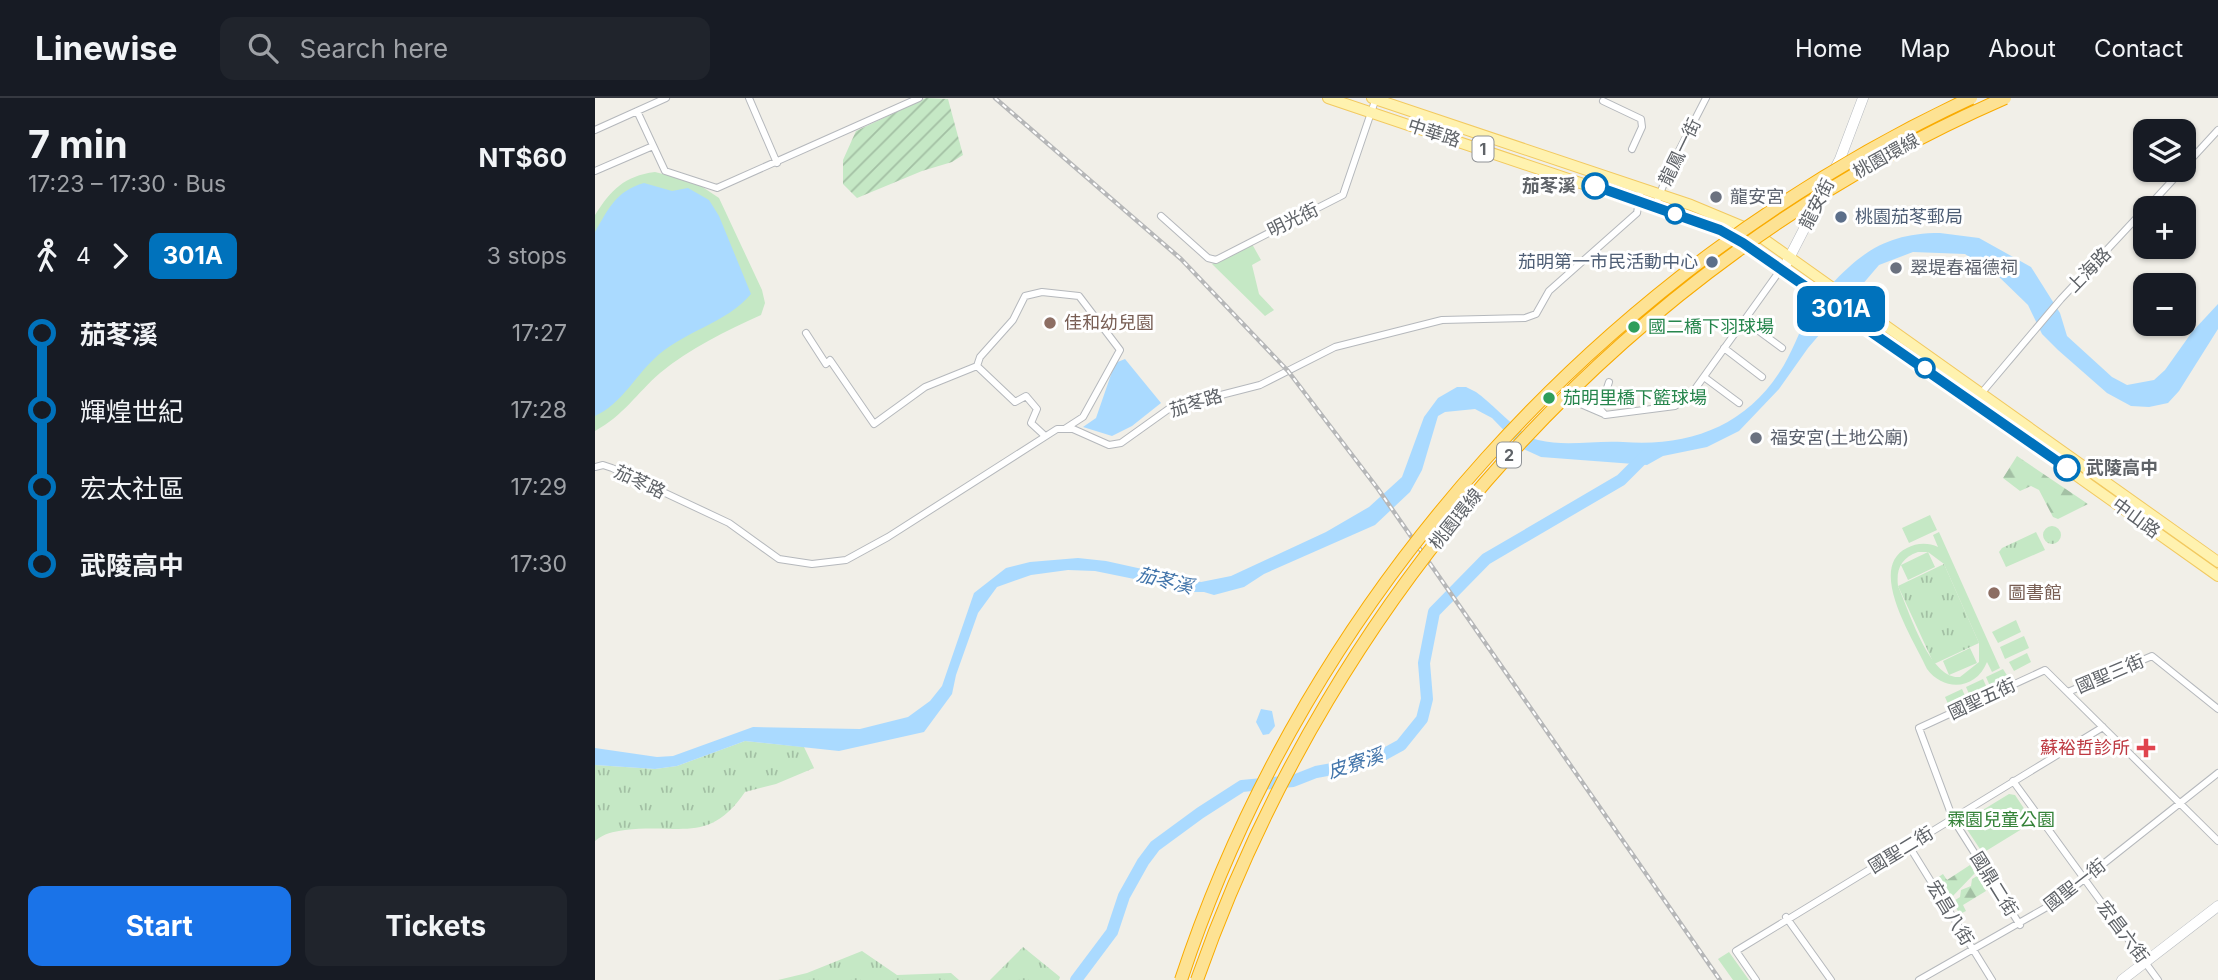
<!DOCTYPE html>
<meta charset="utf-8">
<style>
:root{--surface:#171b24;--page:#20242c;--text:#f1f3f6;--muted:#9ea1a6;--line:#363941;--accent:#1a73e8}
body{margin:0;font-family:Inter,"Noto Sans TC",sans-serif;background:var(--page);color:var(--text);height:100vh;display:flex;flex-direction:column;font-size:26px;white-space:nowrap}
*{box-sizing:border-box;margin:0}
p{font-size:23px;color:var(--muted)}
.icon{flex:none;width:38px;height:38px;fill:none;stroke:currentColor;stroke-width:2;stroke-linecap:round;stroke-linejoin:round}
.map{position:relative;flex:1;overflow:hidden}
.side{display:flex;flex-direction:column;background:var(--surface);width:595px}
.side>*{flex:none}
.badge{padding:0 14px;border-radius:10px;font-size:24px;line-height:46px}
.tools{position:absolute;left:1538px;top:21px;display:grid;gap:14px}
.tools a{display:grid;place-items:center;width:63px;height:63px;border-radius:14px;background:var(--surface);box-shadow:0 2px 5px #0004;font-size:35px}
.map>.badge{position:absolute;translate:-50% -50%;box-shadow:0 0 0 4px #fff}
.legs{display:flex;align-items:center;gap:10px;height:77px;padding:0 28px;font-size:23px}
.legs p{margin-inline-start:auto}
.summary{display:flex;align-items:center;justify-content:space-between;height:119px;padding:0 28px}
h1{font-size:38px;font-weight:700;line-height:52px}
.button{display:flex;gap:14px;margin-top:auto;padding:14px 28px}
.button a{flex:1;height:80px;border-radius:14px;background:var(--accent);color:#fff;font-size:28px;font-weight:700;line-height:80px;text-align:center}
.button a+a{background:var(--page);color:var(--text)}
ul{padding:0 28px;list-style:none}
li{display:flex;align-items:center;gap:24px;height:77px;font-size:26px}
li i{display:grid;place-items:center;width:10px;height:100%;margin:0 9px;background:currentColor}
li i::after{content:'';width:18px;height:18px;margin:-9px;border:5px solid;border-radius:50%;background:var(--surface)}
li p{margin-inline-start:auto}
li:first-child i{background:linear-gradient(#0000 50%,currentColor 0)}
li:last-child i{background:linear-gradient(currentColor 50%,#0000 0)}
header{display:flex;align-items:center;gap:42px;box-sizing:border-box;height:98px;padding:0 35px;background:var(--surface);border-bottom:2px solid var(--line)}
header strong{font-size:33px}
nav{display:flex;gap:38px;margin-inline-start:auto;font-size:24px}
.search{width:490px;height:63px;background:var(--page);display:flex;align-items:center;gap:18px;box-sizing:border-box;padding:0 24px;border-radius:14px;color:var(--muted);font-size:26px}
main{display:flex;flex:1;min-height:0}
.map>svg:first-child{display:block}
.grass{fill:url(#grass-tufts)}
.forest{fill:url(#forest-firs)}
.park{fill:#c5e8c5;fill-rule:evenodd}
.garden{fill:url(#garden-furrows)}
.water{fill:#aadaff}
.lines{fill:none;stroke-linecap:round;stroke-linejoin:round}
.river{stroke:#aadaff;stroke-width:12}
.street-casing{stroke:#b5b8bc;stroke-width:8}
.secondary-casing{stroke:#b6babf;stroke-width:11}
.primary-casing{stroke:#f2c960;stroke-width:12}
.street{stroke:#fff;stroke-width:6}
.secondary{stroke:#fff;stroke-width:10}
.primary{stroke:#fff2af;stroke-width:10}
.rail-casing{stroke:#b6b7b8;stroke-width:4.5}
.rail{stroke:#fff;stroke-width:2;stroke-dasharray:5;stroke-linecap:butt}
.highway-bridge-casing{stroke:#f9ab00;stroke-width:14;stroke-linecap:butt}
.highway-bridge{stroke:#fde293;stroke-width:12}
.line-1-casing{stroke:#fff;stroke-width:16}
.line-1{stroke:#0072bc;stroke-width:10}
.stop-1-dot{fill:#fff;stroke:#0072bc;stroke-width:3.5}
.worship-dot{fill:#6b7280;stroke:#fff;stroke-width:2.5}
.service-dot{fill:#5c6f8a;stroke:#fff;stroke-width:2.5}
.education-dot{fill:#8d6e63;stroke:#fff;stroke-width:2.5}
.leisure-dot{fill:#2e9e5b;stroke:#fff;stroke-width:2.5}
.health-dot{fill:#e0444e;stroke:#fff;stroke-width:2.5}
.labels{text-anchor:middle;stroke-width:6;stroke-linejoin:round;paint-order:stroke}
.shield{fill:#fff;stroke:#8f9295;stroke-width:2}
.shield-label{font-size:16px;font-weight:bold;fill:#5f6368}
.street-label{font-size:18px;fill:#5f6368;stroke:#fff}
.stop-label{font-size:18px;font-weight:bold;fill:#5f6368;stroke:#fff;text-anchor:end}
.worship-label{font-size:18px;fill:#5b616d;stroke:#fff;text-anchor:start}
.service-label{font-size:18px;fill:#4e5e75;stroke:#fff;text-anchor:start}
.education-label{font-size:18px;fill:#785e54;stroke:#fff;text-anchor:start}
.leisure-label{font-size:18px;fill:#27864d;stroke:#fff;text-anchor:start}
.health-label{font-size:18px;fill:#be3a42;stroke:#fff;text-anchor:end}
.park-label{font-size:18px;fill:#348238;stroke:#fff}
.water-label{font-size:19px;font-style:italic;fill:#4174aa;stroke:#fff}
</style>
<header>
<strong>Linewise</strong>
<div class="search"><svg class="icon" aria-label="search" viewBox="0 0 24 24"><circle cx="10" cy="10" r="6"/><path d="M15 15l6 6"/></svg>Search here</div>
<nav><a>Home</a><a>Map</a><a>About</a><a>Contact</a></nav>
</header>
<main>
<section class="side">
<div class="summary"><div><h1>7 min</h1><p>17:23 – 17:30 · Bus</p></div><b>NT$60</b></div>
<div class="legs"><svg class="icon" aria-label="walk" viewBox="0 0 24 24"><circle cx="13" cy="4" r="2"/><path d="M13 8l-2 6 4 7M11 14l-3 7M7 12l3-4h3l4 4"/></svg>4<svg class="icon" aria-label="forward" viewBox="0 0 24 24"><path d="M9 5l7 7-7 7"/></svg><b class="badge" style="background:#0072bc;color:#fff">301A</b><p>3 stops</p></div>
<ul>
<li><i style="color:#0072bc"></i><b>茄苳溪</b><p>17:27</p></li>
<li><i style="color:#0072bc"></i><span>輝煌世紀</span><p>17:28</p></li>
<li><i style="color:#0072bc"></i><span>宏太社區</span><p>17:29</p></li>
<li><i style="color:#0072bc"></i><b>武陵高中</b><p>17:30</p></li>
</ul>
<div class="button"><a>Start</a><a>Tickets</a></div>
</section>
<div class="map">
<svg width="1623" height="882" viewBox="0 0 1623 882">
<defs>
<pattern id="grass-tufts" width="24" height="20" patternUnits="userSpaceOnUse" patternTransform="scale(1.75)"><rect width="24" height="20" fill="#c5e8c5"/><path d="M3 7l-1-3M5 7V3M7 7l1-3M15 17l-1-3M17 17v-4M19 17l1-3" fill="none" stroke="#a3c0a4"/></pattern>
<pattern id="forest-firs" width="22" height="20" patternUnits="userSpaceOnUse" patternTransform="scale(1.75)"><rect width="22" height="20" fill="#c5e8c5"/><path d="M5 1l3.5 6h-7zM16 11l3.5 6h-7z" fill="#a3c0a4"/></pattern>
<pattern id="garden-furrows" width="10" height="10" patternUnits="userSpaceOnUse" patternTransform="scale(1.75)"><rect width="10" height="10" fill="#c5e8c5"/><path d="M-1 1l2-2M0 10L10 0M9 11l2-2" fill="none" stroke="#a3c0a4"/></pattern>
</defs>
<rect width="100%" height="100%" fill="#f1efe8"/>
<!-- grass -->
<path class="grass" d="M1448 437a9 9 0 1 1 18 0a9 9 0 1 1-18 0Z
M1441 434 1450 452 1411 469 1404 454 1407 450Z
M1349 466 1384 545 1339 566 1303 488Z
M150 643 209 649 219 670 181 686 150 694C114 747 85 725 30 732 17 734 10 735 0 743V667L60 671 82 668Z
M428 849 465 879 464 882H395Z
M267 853 302 877 356 875 364 882H183L212 875Z"/>
<!-- forest -->
<path class="forest" d="M1422 358 1493 406 1463 421 1458 419 1444 392 1436 388 1425 393 1408 380Z
M1375 767 1380 775 1355 801 1342 780 1348 776 1352 782Z
M1382 778 1391 793 1368 807 1371 813 1365 816 1357 804 1365 799 1366 792 1376 788 1377 781Z"/>
<!-- park -->
<path class="park" d="M60 74 100 84 124 100 167 192 170 205 166 217C131 233 95 250 65 275 42 295 28 318 0 333V117C16 92 29 78 60 74Z
M657 146 666 162 657 167 664 196 679 212 670 218 617 166Z
M1335 417 1342 432 1314 445 1307 430Z
M1344 434 1405 570 1397 574 1392 564C1381 592 1349 594 1332 571 1319 542 1271 470 1312 450 1321 445 1333 444 1343 449L1338 437ZM1323 454H1333L1306 467 1313 482 1340 469 1333 454 1349 466 1384 545V564L1365 579C1335 582 1314 513 1303 488 1301 471 1306 460 1323 454Z
M1421 522 1426 534 1403 545 1397 534Z
M1429 538 1434 550 1410 561 1405 549Z
M1375 550 1382 565 1354 577 1348 563Z
M1432 555 1436 564 1419 573 1414 564Z
M1408 571 1413 579 1395 588 1391 579Z
M1388 581 1392 590 1375 598 1371 589Z
M1367 591 1371 600 1354 608 1350 599Z
M1414 696 1420 697 1436 721 1435 726 1391 753 1385 751 1371 730 1373 721Z
M1134 854 1154 882H1138L1123 861Z"/>
<!-- garden -->
<path class="garden" d="M331 0 353 1 368 57 357 64 327 73 262 100 248 86V62L261 33Z"/>
<!-- water -->
<path class="water" d="M49 85 77 93 93 90 114 102 124 118 156 196C131 226 87 233 58 262 39 280 26 306 0 318V134C14 110 21 93 49 85Z
M1345 135 1384 140 1436 169 1465 215 1472 238 1517 279 1532 287 1559 282 1570 272 1597 234 1623 206V231L1584 293 1573 305 1554 309 1536 308 1512 295 1463 252 1447 236 1433 207 1401 176 1370 156 1318 154 1284 167 1213 250 1184 291 1144 333 1112 349 1068 358 1052 367 946 359 926 350 897 320 880 311 850 314 843 318 827 372 815 394 780 427 669 476 649 489 619 497 609 494H584L559 485 500 473 473 472 436 477 402 489 383 515 361 577 357 596 329 634 244 653 150 643 82 668 60 671 0 667V650L62 659 78 658 158 629 265 631 313 619 335 603 347 588 379 495 411 470 435 464 483 460 511 463 606 484 636 478 731 434 774 409 807 379 829 319 843 300 862 289H871L881 294C898 306 925 337 943 342 972 349 1000 342 1028 344 1091 349 1148 330 1184 275 1197 256 1204 233 1215 213 1220 204 1229 196 1235 188 1268 152 1295 135 1345 135Z
M530 261 566 305 537 328 517 338 488 329 501 320 520 265Z
M666 611 677 613 680 628 674 636 668 637 661 624Z"/>
<g class="lines">
<!-- river -->
<path class="river" d="M481 882 517 834 529 798 548 764 560 748 605 715 647 688 698 683 721 674 775 664 806 647 827 621 832 601 829 565 839 514 891 461 1026 382 1053 355"/>
<!-- street casing -->
<g class="street-casing">
<path id="street" d="M154 0 182 65
M1008 3 1046 21 1047 29 1037 51
M42 13 70 73 122 90 324 0
M0 32 71 0
M1589 69 1623 32
M0 73 58 48
M1060 109 1074 72 1111 0
M1552 110 1587 72
M566 118 613 160 621 162 748 97 781 0
M1149 222 1187 250
M211 235 231 266 235 262 279 326 330 289 382 268 420 304 431 298 442 311 436 325 449 337
M1129 250 1167 279
M382 268 385 259 418 222 430 198 447 194 484 198 525 252 488 319 471 330
M1109 279 1144 305
M1014 284 1005 311 1010 317 1080 308 1095 298 1186 171
M1384 298 1466 201 1550 111
M981 304 1009 316
M0 369 8 367 17 370 134 425 184 461 217 466 251 462 293 439 462 331H478L514 347 526 345 575 310 665 287 740 249 847 222 930 220 941 216 954 193 1042 115 1046 91
M1473 594 1557 558 1623 611
M1418 683 1563 882
M1314 748 1397 882
M1191 819 1236 882
M1425 827 1358 721 1324 630 1450 572 1623 743
M1161 882 1141 853 1508 629
M1324 882 1459 805 1623 675"/>
</g>
<!-- secondary casing -->
<g class="secondary-casing">
<path id="secondary" d="M1188 172 1245 61 1268 0
M1527 882 1623 808"/>
</g>
<!-- primary casing -->
<g class="primary-casing">
<path id="primary" d="M733 0 1125 132 1254 216 1623 478
M777 0 1096 107 1156 132 1623 464"/>
</g>
<!-- street -->
<use href="#street" class="street"/>
<!-- secondary -->
<use href="#secondary" class="secondary"/>
<!-- primary -->
<use href="#primary" class="primary"/>
<!-- rail casing -->
<g class="rail-casing">
<path id="rail" d="M400 0 586 161 693 273 783 391 1125 882"/>
</g>
<!-- rail -->
<use href="#rail" class="rail"/>
<!-- highway-bridge casing -->
<g class="highway-bridge-casing">
<path id="highway-bridge" d="M586 882C713 496 1009 171 1376 0
M602 882C739 492 1029 166 1410 0"/>
</g>
<!-- highway-bridge -->
<use href="#highway-bridge" class="highway-bridge"/>
</g>
<g class="lines">
<!-- line-1 casing -->
<g class="line-1-casing">
<path id="line-1" d="M1000 88 1125 132 1148 145 1472 370"/>
</g>
<!-- line-1 -->
<use href="#line-1" class="line-1"/>
</g>
<!-- markers -->
<g class="stop-1-dot">
<circle cx="1000" cy="88" r="12"/>
<circle cx="1080" cy="116" r="9"/>
<circle cx="1330" cy="270" r="9"/>
<circle cx="1472" cy="370" r="12"/>
</g>
<g class="worship-dot">
<circle cx="1121" cy="99" r="7"/>
<circle cx="1301" cy="170" r="7"/>
<circle cx="1161" cy="340" r="7"/>
</g>
<g class="service-dot">
<circle cx="1246" cy="119" r="7"/>
<circle cx="1117" cy="164" r="7"/>
</g>
<g class="education-dot">
<circle cx="455" cy="225" r="7"/>
<circle cx="1399" cy="495" r="7"/>
</g>
<g class="leisure-dot">
<circle cx="1039" cy="229" r="7"/>
<circle cx="954" cy="300" r="7"/>
</g>
<path class="health-dot" d="M1547.5 639.5h7v7h7v7h-7v7h-7v-7h-7v-7h7z"/>
<g class="labels">
<!-- shield labels -->
<g class="shield">
<rect x="877.5" y="38.5" width="21" height="25" rx="5"/>
<rect x="902" y="344.5" width="24" height="25" rx="5"/>
</g>
<g class="shield-label">
<text x="888" y="57">1</text>
<text x="914" y="363">2</text>
</g>
<!-- street labels -->
<g class="street-label">
<text transform="translate(839 35) rotate(18)" y="6">中華路</text>
<text transform="translate(1085 54) rotate(-64)" y="6">龍鳳一街</text>
<text transform="translate(1291 58) rotate(-29)" y="6">桃園環線</text>
<text transform="translate(1222 106) rotate(-63)" y="6">龍安街</text>
<text transform="translate(698 122) rotate(-26)" y="6">明光街</text>
<text transform="translate(1494 172) rotate(-46)" y="6">上海路</text>
<text transform="translate(601 305) rotate(-17)" y="6">茄苳路</text>
<text transform="translate(45 384) rotate(25)" y="6">茄苳路</text>
<text transform="translate(1541 420) rotate(36)" y="6">中山路</text>
<text transform="translate(861 421) rotate(-51)" y="6">桃園環線</text>
<text transform="translate(1515 576) rotate(-23)" y="6">國聖三街</text>
<text transform="translate(1387 601) rotate(-25)" y="6">國聖五街</text>
<text transform="translate(1306 752) rotate(-31)" y="6">國聖二街</text>
<text transform="translate(1399 786) rotate(58)" y="6">國鼎二街</text>
<text transform="translate(1480 787) rotate(-38)" y="6">國聖一街</text>
<text transform="translate(1355 815) rotate(59)" y="6">宏昌八街</text>
<text transform="translate(1528 834) rotate(53)" y="6">宏昌六街</text>
</g>
<!-- stop labels -->
<g class="stop-label">
<text x="981" y="94">茄苳溪</text>
<text x="1491" y="376" text-anchor="start">武陵高中</text>
</g>
<!-- worship labels -->
<g class="worship-label">
<text x="1135" y="105">龍安宮</text>
<text x="1315" y="176">翠堤春福德祠</text>
<text x="1175" y="346">福安宮(土地公廟)</text>
</g>
<!-- service labels -->
<g class="service-label">
<text x="1260" y="125">桃園茄苳郵局</text>
<text x="1103" y="170" text-anchor="end">茄明第一市民活動中心</text>
</g>
<!-- education labels -->
<g class="education-label">
<text x="469" y="231">佳和幼兒園</text>
<text x="1413" y="501">圖書館</text>
</g>
<!-- leisure labels -->
<g class="leisure-label">
<text x="1053" y="235">國二橋下羽球場</text>
<text x="968" y="306">茄明里橋下籃球場</text>
</g>
<!-- health labels -->
<g class="health-label">
<text x="1535" y="656">蘇裕哲診所</text>
</g>
<!-- park labels -->
<g class="park-label">
<text x="1406" y="728">霖園兒童公園</text>
</g>
<!-- water labels -->
<g class="water-label">
<text transform="translate(570 482) rotate(14)" y="7">茄苳溪</text>
<text transform="translate(760 665) rotate(-18)" y="7">皮寮溪</text>
</g>
</g>
</svg>
<div class="tools">
<a><svg class="icon" aria-label="layers" viewBox="0 0 24 24"><path d="M12 4l9 5-9 5-9-5zM3 14l9 5 9-5"/></svg></a>
<a>+</a>
<a>−</a>
</div>
<b class="badge" style="left:1246px;top:211px;background:#0072bc;color:#fff">301A</b>
</div>
</main>
